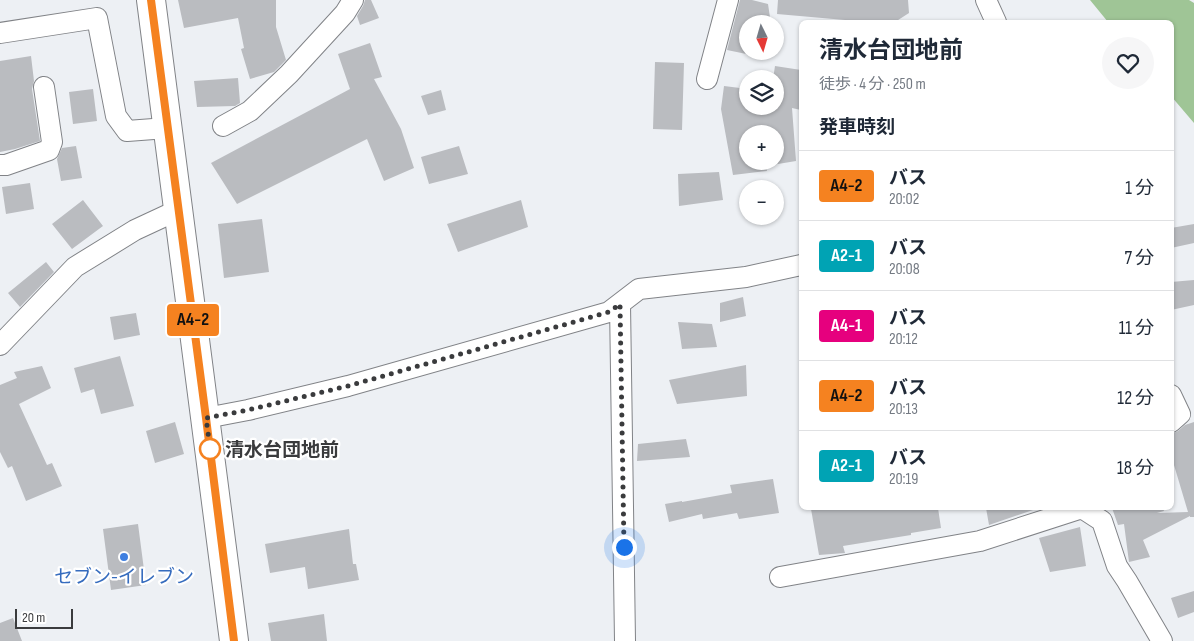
<!DOCTYPE html>
<html lang="ja">
<meta charset="utf-8">
<style>
:root{--surface:#fff;--page:#f6f6f7;--text:#1f2937;--muted:#747a83;--line:#e0e1e3}
body{margin:0;font-family:"Sofia Sans Condensed","Noto Sans JP",sans-serif;background:var(--page);color:var(--text);height:100vh;display:flex;flex-direction:column;font-size:19px;white-space:nowrap}
*{box-sizing:border-box;margin:0}
p{font-size:16px;color:var(--muted)}
.icon{flex:none;width:28px;height:28px;fill:none;stroke:currentColor;stroke-width:2;stroke-linecap:round;stroke-linejoin:round}
.map{position:relative;flex:1;overflow:hidden}
.side{position:absolute;left:799px;top:20px;width:375px;height:490px;display:flex;flex-direction:column;background:var(--surface);border-radius:8px;box-shadow:0 1px 4px #0004}
.side>*{flex:none}
.badge{padding:0 10px;border-radius:4px;font-size:18px;line-height:32px}
.needle{width:32px;rotate:175deg}
.controls{position:absolute;left:739px;top:15px;display:grid;gap:10px}
.controls a{display:grid;place-items:center;width:45px;height:45px;border-radius:50%;background:var(--surface);box-shadow:0 1px 4px #0004;font-size:25px}
.scale{position:absolute;left:15px;bottom:12px;width:58px;box-sizing:border-box;padding-left:5px;border:2px solid #3a3b3d;border-top:0;font-size:14px;line-height:18px;white-space:nowrap;color:#3a3b3d;-webkit-text-stroke:4px #fff;paint-order:stroke}
.you{position:absolute;width:25px;height:25px;margin:-12px;border:4px solid #fff;border-radius:50%;background:#1a73e8;box-shadow:0 0 0 8px #1a73e833}
.map>.badge{position:absolute;translate:-50% -50%;box-shadow:0 0 0 2px #fff}
h2{padding:0 20px;font-size:19px;line-height:45px}
.round{display:grid;place-items:center;flex:none;width:52px;height:52px;border-radius:26px;background:var(--page)}
.overview{display:flex;align-items:center;justify-content:space-between;height:85px;padding:0 20px}
h1{font-size:24px;font-weight:700;line-height:38px}
ul{padding:0;list-style:none}
li{display:flex;align-items:center;gap:15px;height:70px;padding:0 20px;border-top:1px solid var(--line)}
li div{flex:1}
li b{display:block;font-size:19px}
li em{font-style:normal}
li .badge{min-width:55px;font-weight:700;text-align:center}
.map>svg:first-child{display:block}
.forest{fill:#9fc596}
.building{fill:#babcc0;fill-rule:evenodd}
.lines{fill:none;stroke-linecap:round;stroke-linejoin:round}
.minor-casing{stroke:#818387;stroke-width:22}
.secondary-casing{stroke:#818387;stroke-width:30}
.minor{stroke:#fff;stroke-width:20}
.secondary{stroke:#fff;stroke-width:28}
.line-casing{stroke:#fff;stroke-width:11}
.line{stroke:#f58220;stroke-width:8}
.walk{stroke:#3a3b3d;stroke-width:5;stroke-dasharray:0 9}
.stop-dot{fill:#fff;stroke:#f58220;stroke-width:2.5}
.shop-dot{fill:#3f7fe0;stroke:#fff;stroke-width:2}
.labels{text-anchor:middle;stroke-width:4.5;stroke-linejoin:round;paint-order:stroke}
.stop-label{font-size:19px;font-weight:bold;fill:#3a3b3d;stroke:#fff;text-anchor:start}
.shop-label{font-size:19px;fill:#366cbe;stroke:#fff}
</style>
<div class="map">
<svg width="1194" height="641" viewBox="0 0 1194 641">
<rect width="100%" height="100%" fill="#edf0f4"/>
<!-- forest -->
<path class="forest" d="M1090 0H1189L1194 3V123L1171 96V22H1108Z"/>
<!-- building -->
<path class="building" d="M178 0H276V27L286 60 274 72 250 79 241 49 244 48 238 18 184 28Z
M365 0H371L379 18 360 25 357 16 363 6Z
M740 0H752L768 4 771 24H748V51H757L756 56 727 50Z
M778 0H908L909 13 895 22H845V20L777 14Z
M370 43 382 77 374 79 401 129 414 168 384 181 367 139 237 204 211 163 350 89 338 54Z
M31 56 34 81 32 89 40 141 15 149 0 152V61Z
M655 62 684 63 682 130 653 129Z
M775 66 801 70V110L792 108 796 161 766 166 767 171 733 175 721 109 724 86 748 89V106H775V79H773ZM748 134H775V161H748Z
M238 78 240 103 235 106 197 107 194 81Z
M93 89 97 121 73 124 69 92Z
M441 90 446 110 428 115 421 96Z
M76 146 82 178 61 181 57 159 62 148Z
M459 146 468 174 429 184 421 157Z
M719 172 723 200 679 206 678 174Z
M30 183 34 209 6 214 2 187Z
M83 200 103 226 72 249 52 224Z
M521 200 528 227 458 252 447 224Z
M262 219 269 272 224 278 218 224Z
M1194 224V243L1171 248V228Z
M46 262 54 272 20 307 8 293Z
M1194 280V305L1171 310V282Z
M743 297 746 316 720 322V303Z
M136 313 140 335 114 340 110 317Z
M678 322 712 324 717 347 682 349Z
M120 356 134 406 101 414 94 389 81 393 74 368Z
M746 365 747 396 677 404 669 380Z
M42 366 51 388 19 404 47 465 52 463 62 486 26 501 12 466 8 468 0 452V385L17 378 14 372Z
M175 422 184 454 155 463 146 431Z
M1194 422V517H1190V516L1143 540 1150 557 1129 562 1124 524 1118 525 1112 508H1163L1164 511 1157 513 1188 512 1171 455V434L1178 431 1185 425Z
M686 439 690 457 637 461 638 444Z
M773 479 779 513 739 519 737 513 703 519 702 514 669 522 665 504 682 501V502L732 493 730 485Z
M822 508H938L941 528 911 533V535L843 546 845 553 819 555 811 509Z
M986 508H1033V510L989 525Z
M138 524 146 585 111 590 103 529Z
M1080 527 1086 566 1050 572 1039 538Z
M349 529 353 564H356L359 580 308 589 305 567 270 573 265 544Z
M1194 591V612L1178 618 1171 598Z
M324 614 327 641H271L268 623Z
M13 618 22 641H0V623Z"/>
<g class="lines">
<!-- minor casing -->
<g class="minor-casing">
<path id="minor" d="M986 0 996 22
M0 33 97 18 116 116 127 131 167 128
M707 79 728 0
M223 126 250 111 289 74 345 13 353 0
M0 165H6L49 150 52 142 44 87
M620 304 625 641
M0 345 75 267 135 230 178 210
M1171 395 1180 414 1171 422
M206 418 248 410 348 386 609 312 639 289 746 277 801 265
M1082 508 1102 521 1117 566 1127 581 1162 641
M780 577 980 541 1082 508"/>
</g>
<!-- secondary casing -->
<g class="secondary-casing">
<path id="secondary" d="M151 0 234 641"/>
</g>
<!-- minor -->
<use href="#minor" class="minor"/>
<!-- secondary -->
<use href="#secondary" class="secondary"/>
</g>
<g class="lines">
<!-- line casing -->
<g class="line-casing">
<path id="line" d="M151 0 206 418 234 641"/>
</g>
<!-- line -->
<use href="#line" class="line"/>
<!-- walk -->
<path class="walk" d="M210 449 211 455 206 418 248 410 348 386 609 312 620 304 624 547"/>
</g>
<!-- markers -->
<circle class="stop-dot" cx="210" cy="449" r="10"/>
<circle class="shop-dot" cx="124" cy="557" r="5"/>
<g class="labels">
<!-- stop labels -->
<g class="stop-label">
<text x="225" y="456">清水台団地前</text>
</g>
<!-- shop labels -->
<g class="shop-label">
<text x="124" y="583">セブン-イレブン</text>
</g>
</g>
</svg>
<div class="controls">
<a><svg class="needle" viewBox="-14 -14 28 28"><path d="M0-13l5 13h-10z" fill="#e53935"/><path d="M0 13l5-13h-10z" fill="#747a83"/></svg></a>
<a><svg class="icon" aria-label="layers" viewBox="0 0 24 24"><path d="M12 4l9 5-9 5-9-5zM3 14l9 5 9-5"/></svg></a>
<a>+</a>
<a>−</a>
</div>
<div class="scale">20 m</div>
<div class="you" style="left:624px;top:547px"></div>
<b class="badge" style="left:193px;top:320px;background:#f58220;color:#111">A4-2</b>
<section class="side">
<div class="overview"><div><h1>清水台団地前</h1><p>徒歩 · 4 分 · 250 m</p></div><a class="round"><svg class="icon" aria-label="heart" viewBox="0 0 24 24"><path d="M12 20l-8-8c-3-5 5-10 8-4 3-6 11-1 8 4z"/></svg></a></div>
<h2>発車時刻</h2>
<ul>
<li><span class="badge" style="background:#f58220;color:#111">A4-2</span><div><b>バス</b><p>20:02</p></div><em>1 分</em></li>
<li><span class="badge" style="background:#00a3b4;color:#fff">A2-1</span><div><b>バス</b><p>20:08</p></div><em>7 分</em></li>
<li><span class="badge" style="background:#e6007e;color:#fff">A4-1</span><div><b>バス</b><p>20:12</p></div><em>11 分</em></li>
<li><span class="badge" style="background:#f58220;color:#111">A4-2</span><div><b>バス</b><p>20:13</p></div><em>12 分</em></li>
<li><span class="badge" style="background:#00a3b4;color:#fff">A2-1</span><div><b>バス</b><p>20:19</p></div><em>18 分</em></li>
</ul>
</section>
</div>
